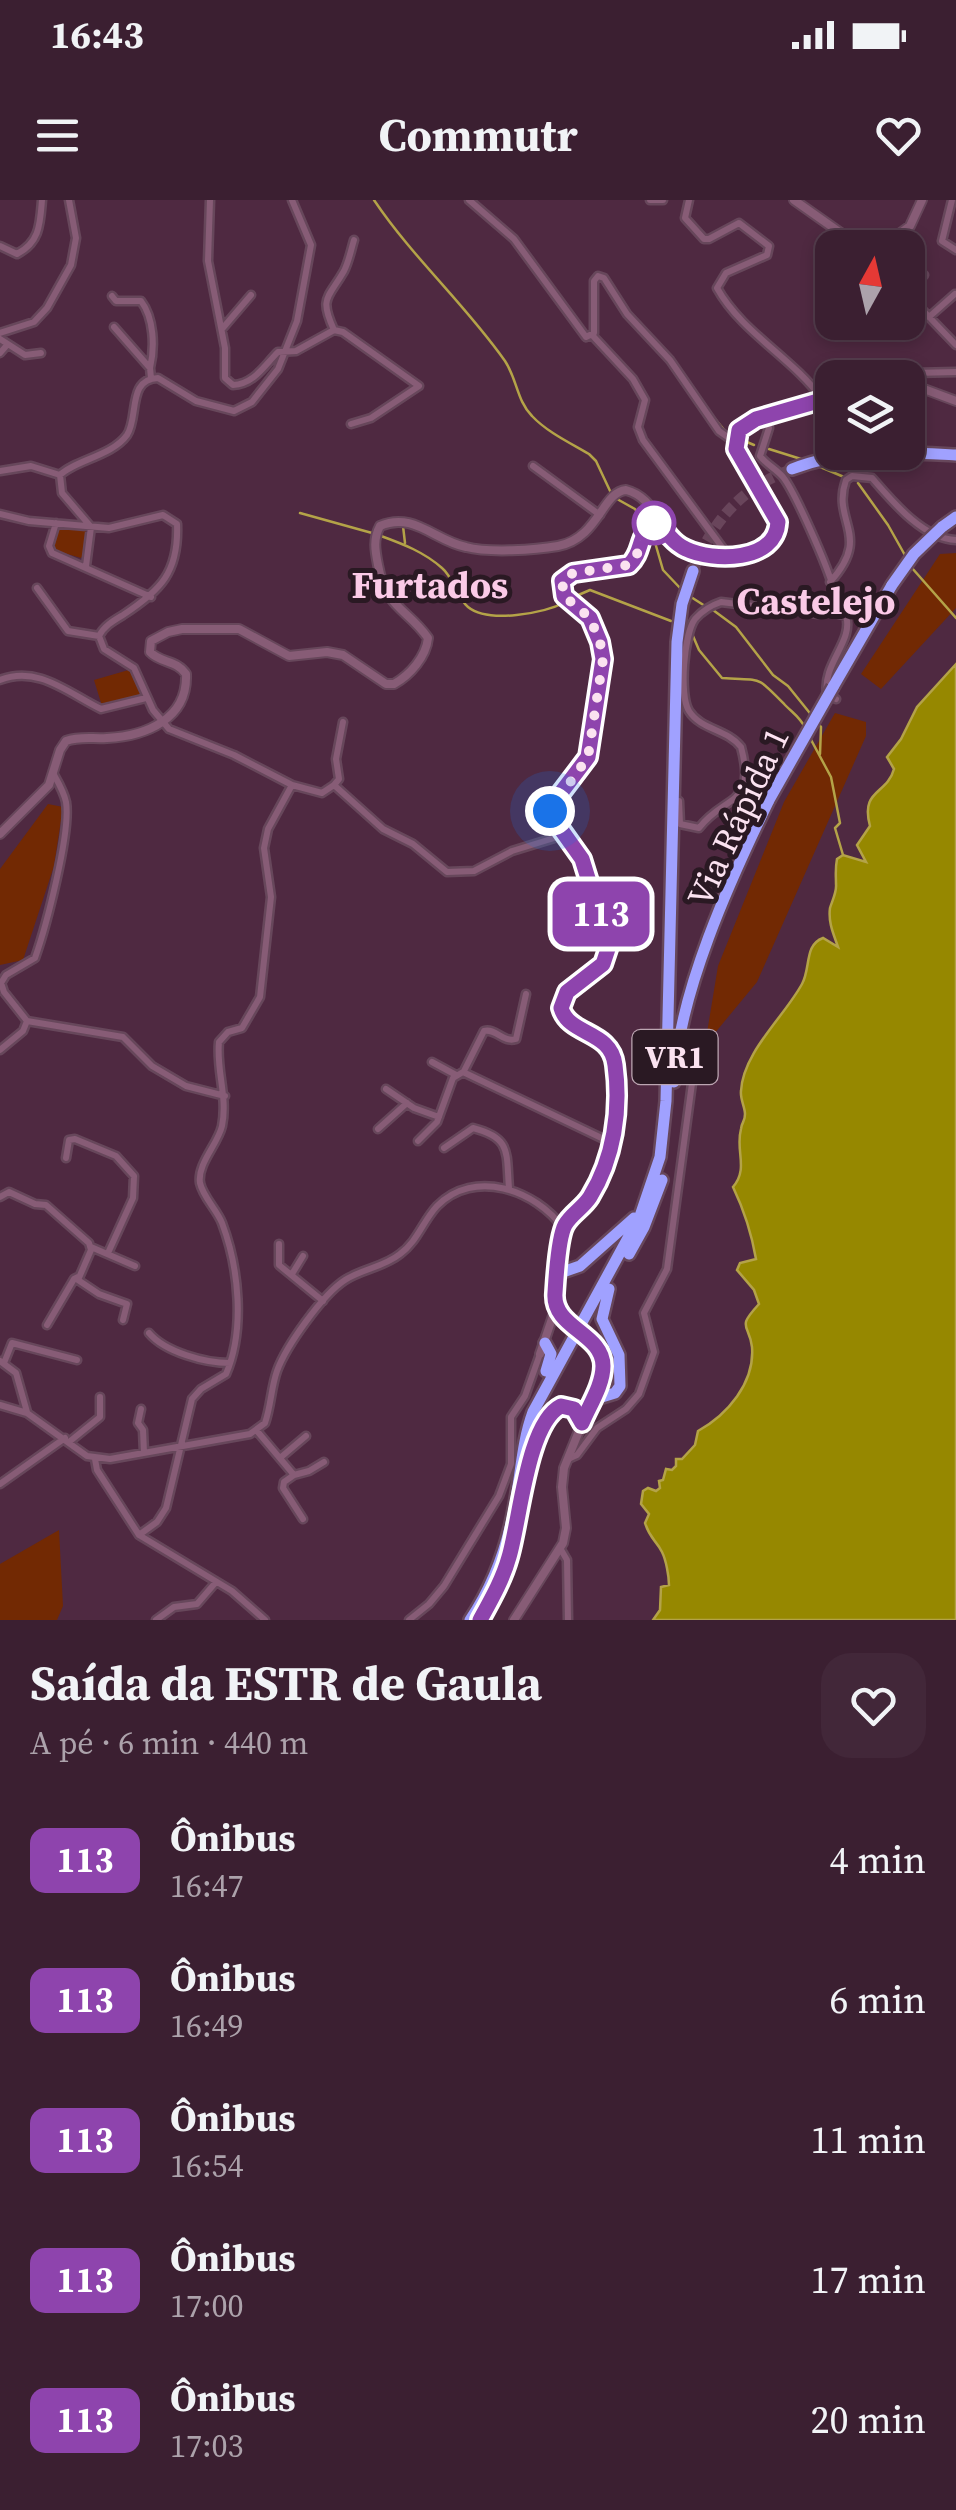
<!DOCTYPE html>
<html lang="pt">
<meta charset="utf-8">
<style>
:root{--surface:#3b1f31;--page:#422739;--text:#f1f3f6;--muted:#aca2ab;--line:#543d4d}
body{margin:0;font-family:"Source Serif 4",serif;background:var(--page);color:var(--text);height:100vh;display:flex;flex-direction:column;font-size:38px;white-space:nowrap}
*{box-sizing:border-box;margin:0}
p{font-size:32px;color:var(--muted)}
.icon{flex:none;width:55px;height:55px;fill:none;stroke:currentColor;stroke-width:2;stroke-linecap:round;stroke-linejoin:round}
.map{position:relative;height:1420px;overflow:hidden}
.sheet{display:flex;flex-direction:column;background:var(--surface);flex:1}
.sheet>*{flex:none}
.badge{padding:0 20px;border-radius:15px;font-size:35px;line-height:65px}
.needle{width:65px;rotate:8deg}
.controls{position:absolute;left:815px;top:30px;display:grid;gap:20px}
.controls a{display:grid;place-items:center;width:110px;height:110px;border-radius:20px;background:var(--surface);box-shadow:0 5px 15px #0003,0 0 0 2px var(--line);font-size:50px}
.you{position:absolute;width:50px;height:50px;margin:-25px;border:8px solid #fff;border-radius:50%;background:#1a73e8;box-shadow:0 0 0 15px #1a73e833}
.map>.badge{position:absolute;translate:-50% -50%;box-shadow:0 0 0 5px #fff}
.round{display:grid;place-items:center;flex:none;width:105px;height:105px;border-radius:30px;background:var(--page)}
.head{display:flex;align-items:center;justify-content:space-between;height:170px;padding:0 30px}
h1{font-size:48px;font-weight:700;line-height:75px}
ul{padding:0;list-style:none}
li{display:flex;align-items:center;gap:30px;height:140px;padding:0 30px}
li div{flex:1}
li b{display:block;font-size:38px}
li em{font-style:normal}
li .badge{min-width:110px;font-weight:700;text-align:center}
.status{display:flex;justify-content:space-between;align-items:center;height:70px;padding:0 50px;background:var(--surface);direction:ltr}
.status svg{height:28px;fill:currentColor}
header{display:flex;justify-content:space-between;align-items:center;height:130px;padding:0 30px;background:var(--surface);font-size:45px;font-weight:700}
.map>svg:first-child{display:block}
.green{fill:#722903}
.water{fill:#968800;stroke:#b4a348;stroke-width:2.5}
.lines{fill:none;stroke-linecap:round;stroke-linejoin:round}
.stream{stroke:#b4a348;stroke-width:2.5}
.highway-tunnel{stroke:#69455b;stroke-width:11;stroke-dasharray:11 5.5;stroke-linecap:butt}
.street-casing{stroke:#67475b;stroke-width:11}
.secondary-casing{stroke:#67475b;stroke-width:12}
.highway-casing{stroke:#67475b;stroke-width:16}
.street{stroke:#875c76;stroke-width:6}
.secondary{stroke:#875c76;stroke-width:8}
.highway{stroke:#a0a1ff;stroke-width:11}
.secondary-bridge-casing{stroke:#67475b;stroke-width:12;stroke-linecap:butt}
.highway-bridge-casing{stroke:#67475b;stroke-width:16;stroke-linecap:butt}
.secondary-bridge{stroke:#875c76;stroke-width:8}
.highway-bridge{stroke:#a0a1ff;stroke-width:11}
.line-casing{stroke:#fff;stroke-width:22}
.line{stroke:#8e44ad;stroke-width:15}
.walk{stroke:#fbe2f0;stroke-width:10;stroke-dasharray:0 18}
.stop-dot{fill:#fff;stroke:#8e44ad;stroke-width:5}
.labels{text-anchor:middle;stroke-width:10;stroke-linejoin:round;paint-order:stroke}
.shield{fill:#2a1923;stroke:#bca6b2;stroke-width:2.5}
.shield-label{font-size:32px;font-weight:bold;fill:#fbe2f0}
.street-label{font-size:35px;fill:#fbe2f0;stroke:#2a1923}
.neighbourhood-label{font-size:38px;font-weight:bold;fill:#fbcae7;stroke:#2a1923}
</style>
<div class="status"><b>16:43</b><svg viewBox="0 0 49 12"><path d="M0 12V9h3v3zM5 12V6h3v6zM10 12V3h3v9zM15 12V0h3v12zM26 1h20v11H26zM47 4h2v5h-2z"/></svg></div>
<header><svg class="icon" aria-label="menu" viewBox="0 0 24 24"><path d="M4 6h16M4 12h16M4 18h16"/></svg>Commutr<svg class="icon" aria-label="heart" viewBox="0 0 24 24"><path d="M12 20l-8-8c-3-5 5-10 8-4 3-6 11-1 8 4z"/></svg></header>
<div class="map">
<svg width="956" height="1420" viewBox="0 0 956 1420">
<rect width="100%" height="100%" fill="#4f2941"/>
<!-- green -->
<path class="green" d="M61 326 86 329 85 351 81 358 54 350 57 332Z
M956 353V408L881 489 861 474 940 354Z
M132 469 142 495 102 506 94 480Z
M835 513 866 522V536L757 782 705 845 718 766 784 602Z
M48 604 63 607 54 666 23 760 0 765V669Z
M59 1330 63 1406 57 1420H0V1364Z"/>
<!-- water -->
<path class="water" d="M956 464V1420H653L660 1410 661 1387 669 1385C669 1376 666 1360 662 1352 656 1340 650 1339 645 1323L649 1314 641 1304 643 1291 648 1288 656 1291 660 1288 659 1281 663 1280 666 1269 672 1270 676 1266V1259H682L695 1245 698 1231C727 1215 755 1183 752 1147 749 1123 736 1129 759 1104L754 1090 737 1070 740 1063 756 1059C752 1036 744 1010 733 987 749 968 735 951 741 929 742 921 745 922 745 914 745 907 740 899 741 891 743 852 784 817 802 784 811 768 804 745 823 738L838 747C834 735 828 723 830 708 832 701 837 692 836 684 836 675 835 669 837 659L843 655 866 662 857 645 870 626C860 589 887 595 894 569L887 557 901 539 917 507Z"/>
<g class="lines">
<!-- stream -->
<path class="stream" d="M374 0C413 58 465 104 505 161 517 179 517 201 532 216 547 232 570 243 589 254L596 261 611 293
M711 214 725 231 732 235
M742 240 754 245
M769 249 801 259
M818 266 844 277
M858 283 888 325 906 357
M617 299 635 309 646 324
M300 313 372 333
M403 326 405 343
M652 332 663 370 681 389
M381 336C403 344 424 352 442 368 454 378 456 397 468 407 489 424 544 413 566 402
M912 368 956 418
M576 396 590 390 671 421
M691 397 705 406
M713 410 736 427 773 475 788 486 813 517
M693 436 699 450 722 478C763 481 755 474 785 505 794 514 800 517 806 529
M818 523 821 527 820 554
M809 536 831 577 840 623 835 628 843 655"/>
<!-- highway-tunnel -->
<path class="highway-tunnel" d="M693 371C711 324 739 289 788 271"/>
<!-- street casing -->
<g class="street-casing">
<path id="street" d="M210 0 208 61 225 148V178L233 185C254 184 264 166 278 152L296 151 334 130 343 132 419 186 371 218 351 224
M469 0 514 39 586 137 594 133V81L598 76 604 78 627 114 670 160 719 231 736 243
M650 0H663
M689 0 685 18 704 39H709L739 23 769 46 767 55 726 73 717 88C742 133 793 158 822 199
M952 0 942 41 956 50
M0 46 17 54C40 42 40 24 42 0
M908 59 912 54
M908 87 924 75
M908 95 956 145
M112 96 116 101H141C154 118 155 147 150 168
M929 117 955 94
M114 127 150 168 151 178
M222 129 251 95
M334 130C319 97 328 99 344 71 349 61 351 50 354 40
M0 133 34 122 47 108 71 65 76 38 69 0
M593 136 633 179 645 200 638 227 643 240 730 358
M0 139 25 155 41 153
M0 153 7 145
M904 178 913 173 956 172
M533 266 600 315
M0 271 31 266 60 275
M0 314 29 321 109 328 163 315 177 324C179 372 161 390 123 415 113 421 104 426 99 436L68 431 37 388
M56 323 49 346 52 353 151 397
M86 366 91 327 62 293 60 275C75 260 112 256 127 235 139 217 127 179 158 178L196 201 234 211 252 202 278 169 297 121 311 45 292 0
M830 382C873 335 831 322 846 280L852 276 872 278C892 301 923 339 956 340
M828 411 846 416C854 441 822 464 827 494L836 499
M99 436 104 449 134 468 153 510 169 529 234 555 292 585 268 629 264 648 271 697 260 797 242 828 228 832 219 842C216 870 228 897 222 926 218 944 197 964 200 983 203 997 217 1010 222 1023 239 1068 245 1130 226 1174L201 1189 192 1199 166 1308 157 1322 139 1335
M0 480C38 465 68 493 101 509L146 498
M292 585 322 593 334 585 383 629 413 644 447 672 474 671 512 651 564 635
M334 585 339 579 336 559 343 522
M679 601 680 624 699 628C725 594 757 607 741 547 727 529 701 530 689 511 679 495 684 434 695 419 702 411 712 405 721 402L818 414C826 412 833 409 835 400 838 386 794 291 783 277 776 269 766 264 760 256L769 228 767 216
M27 821 123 837 152 866 186 886 225 896
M0 850 23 831 27 821 4 792 1 783 6 775 35 758C46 727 71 632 66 602 64 592 58 582 53 573
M432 862 456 875
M464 871 484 831C496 828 503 843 516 839L526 794
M386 889 414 908 439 917
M378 929 407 903
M418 941 437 922 453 878 463 872 612 943
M444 948 473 928C512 938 506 953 509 988
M66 958 69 940 75 939 116 956 134 976 133 998 108 1053
M0 997 9 992 35 1004 46 1005 89 1043 91 1050 78 1080 99 1094 127 1104 123 1120
M279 1044V1065L323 1101
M91 1047 135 1066
M292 1074 303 1056
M47 1125 74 1079 78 1077
M149 1133C165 1152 205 1163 230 1163
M0 1161 16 1173 27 1212
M4 1163 12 1143 77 1160
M0 1205 27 1213 87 1256 110 1259 250 1234 265 1223C271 1206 271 1188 277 1171 286 1146 323 1094 345 1080 362 1069 384 1067 400 1054 417 1042 423 1021 437 1006 474 968 536 990 563 1028
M141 1209 138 1223 143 1230 144 1253
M257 1231 294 1275 309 1271 324 1262
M69 1242 100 1217V1197
M280 1258 306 1236
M95 1259 97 1270 139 1335 232 1391 265 1420
M568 1259 577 1255 597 1228 626 1209 639 1194 654 1152 644 1113 667 1069 695 861
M294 1275 284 1282 283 1288 303 1319
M0 1284 65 1238
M560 1348 567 1360 568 1420
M156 1420 174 1407 197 1404 216 1382
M409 1420 429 1404 444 1386 499 1296 511 1264V1217L525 1196 540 1154"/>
</g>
<!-- secondary casing -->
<g class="secondary-casing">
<path id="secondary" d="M794 0 862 48
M880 48 910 26 922 0
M908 183 956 201
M0 634 49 585 60 550 66 541C80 536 93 539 107 538 146 536 188 519 186 474 177 460 160 463 150 452L151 441 168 432 182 429H239L289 456 327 452 343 455 386 484H394C410 475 426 457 428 438 407 408 386 409 378 365 375 350 373 339 380 326 413 311 435 341 466 347 489 353 535 350 558 346 599 338 602 292 626 290 661 299 657 342 702 354 723 359 735 359 755 350 769 343 777 339 778 322L736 249 739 230 755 219 832 197
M565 1120C560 1114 555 1108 554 1099 553 1086 558 1043 563 1030 567 1018 580 1010 587 1000 614 965 624 901 615 858 608 829 569 834 561 808L567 792 603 764 609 746 582 659 550 614 553 602 588 557 603 459 590 418 561 391 564 377 573 373 631 364 642 333 658 321
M540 1154 556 1107
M514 1420 563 1343 566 1328 562 1287 564 1268 603 1172V1159L594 1145"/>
</g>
<!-- highway casing -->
<g class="highway-casing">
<path id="highway" d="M792 269C845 248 900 252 956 255
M942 327 956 317
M833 487 892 385
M674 882C678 794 730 680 769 600
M629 1054 644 1027 662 980
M557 1074 580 1066 634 1018
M545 1143 551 1154 546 1171
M592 1200 615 1193 620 1186 619 1155 602 1119 609 1089
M528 1265C533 1249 543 1209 562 1207 570 1205 579 1210 588 1209
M489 1403 508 1363 520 1317
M470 1420C493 1386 508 1344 515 1304 521 1273 522 1242 533 1212L640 1016 660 957 666 901 677 442 682 404 693 371"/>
</g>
<!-- street -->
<use href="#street" class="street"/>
<!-- secondary -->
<use href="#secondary" class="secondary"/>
<!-- highway -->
<use href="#highway" class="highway"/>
<!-- secondary-bridge casing -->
<g class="secondary-bridge-casing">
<path id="secondary-bridge" d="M565 1120 594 1145"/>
</g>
<!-- highway-bridge casing -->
<g class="highway-bridge-casing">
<path id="highway-bridge" d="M892 385 914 354 942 327
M769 600 833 487"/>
</g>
<!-- secondary-bridge -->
<use href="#secondary-bridge" class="secondary-bridge"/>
<!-- highway-bridge -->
<use href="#highway-bridge" class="highway-bridge"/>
</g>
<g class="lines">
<!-- line casing -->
<g class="line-casing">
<path id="line" d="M480 1420C491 1400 503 1379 509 1357 520 1321 527 1223 561 1206L574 1209 582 1223C589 1206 603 1185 603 1166 603 1133 552 1128 555 1093 556 1078 558 1038 565 1025 571 1014 583 1008 590 997 614 958 621 910 615 865 611 830 569 836 561 808L567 792 603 764 609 746 582 659 550 614 554 602 588 557 603 459 600 442 590 418 564 396 562 381 573 373 629 365C645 350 635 335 658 321 665 331 674 344 686 349 713 362 776 362 778 322L736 249 739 230 756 219 832 197"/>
</g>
<!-- line -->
<use href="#line" class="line"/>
<!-- walk -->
<path class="walk" d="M550 611 588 557 603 459 600 442 590 418 564 396 562 381 573 373 629 365C645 350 635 335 658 321L654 323"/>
</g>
<!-- markers -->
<circle class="stop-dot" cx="654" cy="323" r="20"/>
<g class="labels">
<!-- shield labels -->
<rect class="shield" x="632.5" y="830" width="85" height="54" rx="8"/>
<g class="shield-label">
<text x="675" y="868">VR1</text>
</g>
<!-- street labels -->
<g class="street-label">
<text transform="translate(738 617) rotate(-65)" y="12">Via Rápida 1</text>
</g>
<!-- neighbourhood labels -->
<g class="neighbourhood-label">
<text x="430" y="398">Furtados</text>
<text x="816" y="414">Castelejo</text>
</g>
</g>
</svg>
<div class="controls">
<a><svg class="needle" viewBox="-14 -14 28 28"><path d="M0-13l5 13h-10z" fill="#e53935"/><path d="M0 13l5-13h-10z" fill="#aca2ab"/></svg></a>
<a><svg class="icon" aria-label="layers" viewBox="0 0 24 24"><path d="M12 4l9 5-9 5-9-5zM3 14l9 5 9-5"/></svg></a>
</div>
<div class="you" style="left:550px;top:611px"></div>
<b class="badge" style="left:601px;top:714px;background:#8e44ad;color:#fff">113</b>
</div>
<section class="sheet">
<div class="head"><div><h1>Saída da ESTR de Gaula</h1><p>A pé · 6 min · 440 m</p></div><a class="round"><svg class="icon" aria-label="heart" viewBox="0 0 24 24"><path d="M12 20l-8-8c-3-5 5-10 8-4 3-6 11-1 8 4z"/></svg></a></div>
<ul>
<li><span class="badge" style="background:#8e44ad;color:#fff">113</span><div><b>Ônibus</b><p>16:47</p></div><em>4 min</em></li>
<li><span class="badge" style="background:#8e44ad;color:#fff">113</span><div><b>Ônibus</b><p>16:49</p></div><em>6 min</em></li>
<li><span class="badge" style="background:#8e44ad;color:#fff">113</span><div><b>Ônibus</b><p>16:54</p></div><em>11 min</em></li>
<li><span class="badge" style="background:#8e44ad;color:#fff">113</span><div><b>Ônibus</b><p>17:00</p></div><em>17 min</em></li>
<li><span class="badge" style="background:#8e44ad;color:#fff">113</span><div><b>Ônibus</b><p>17:03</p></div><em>20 min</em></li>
</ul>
</section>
